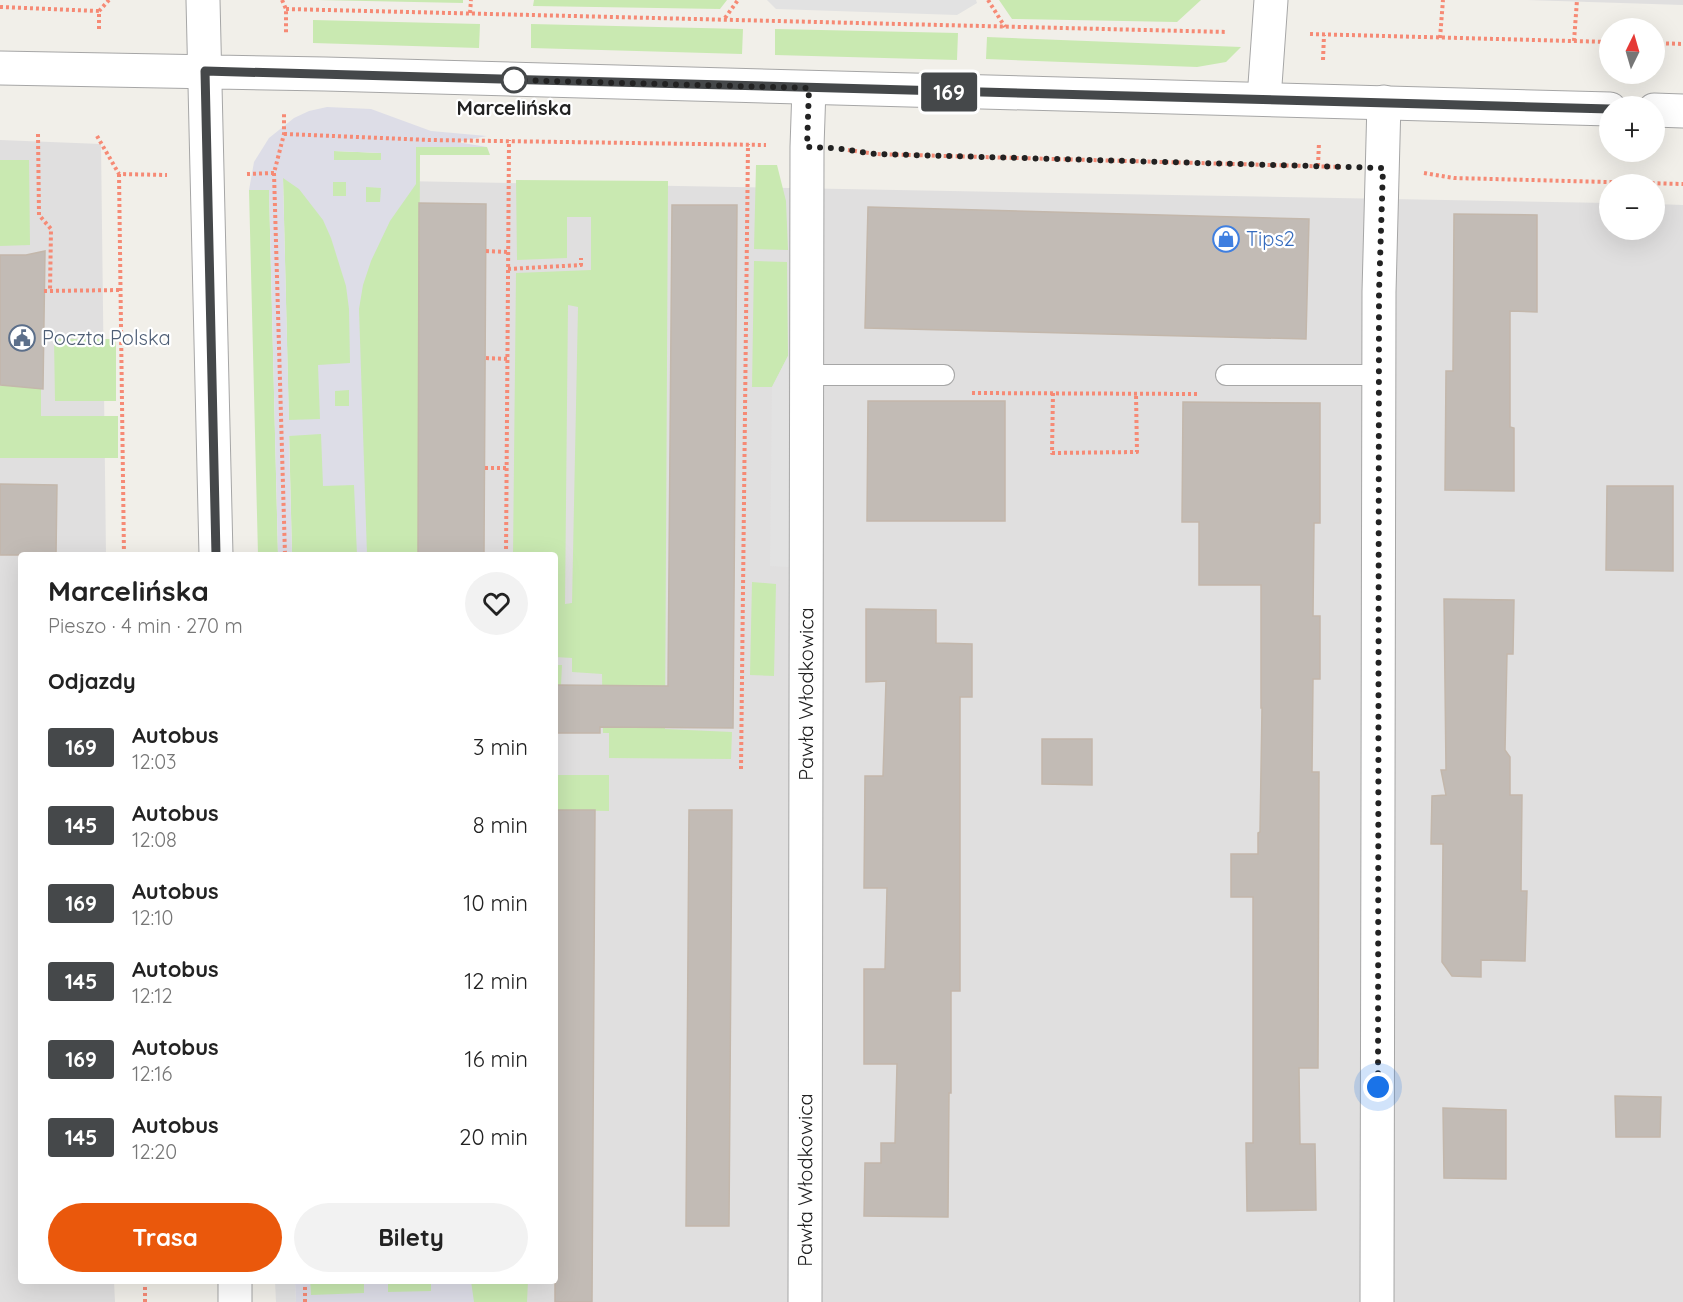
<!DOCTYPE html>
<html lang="pl">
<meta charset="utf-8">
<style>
:root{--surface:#fff;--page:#f2f2f2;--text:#222;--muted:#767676;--accent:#ea580c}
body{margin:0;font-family:Quicksand,sans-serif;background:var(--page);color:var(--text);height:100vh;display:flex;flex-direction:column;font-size:22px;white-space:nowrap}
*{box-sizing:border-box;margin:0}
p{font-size:20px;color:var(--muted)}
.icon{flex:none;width:33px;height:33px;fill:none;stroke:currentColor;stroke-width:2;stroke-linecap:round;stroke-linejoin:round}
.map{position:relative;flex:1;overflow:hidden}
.sheet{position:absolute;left:18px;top:552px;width:540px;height:732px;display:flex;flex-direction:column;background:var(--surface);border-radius:6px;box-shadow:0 6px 24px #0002}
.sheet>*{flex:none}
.badge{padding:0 12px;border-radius:4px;font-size:21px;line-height:39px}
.needle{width:39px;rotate:5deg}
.fabs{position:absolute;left:1599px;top:18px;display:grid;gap:12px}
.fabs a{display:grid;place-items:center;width:66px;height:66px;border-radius:50%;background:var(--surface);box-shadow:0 6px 24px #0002;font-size:30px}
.you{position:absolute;width:30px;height:30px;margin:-15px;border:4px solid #fff;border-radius:50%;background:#1a73e8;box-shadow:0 0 0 9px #1a73e833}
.map>.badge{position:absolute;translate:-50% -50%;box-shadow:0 0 0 3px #fff}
h2{padding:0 30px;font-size:22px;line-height:54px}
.round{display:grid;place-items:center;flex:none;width:63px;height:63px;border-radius:32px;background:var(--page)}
.head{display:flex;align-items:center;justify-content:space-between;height:102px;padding:0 30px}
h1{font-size:28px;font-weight:700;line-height:45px}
.action{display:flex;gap:12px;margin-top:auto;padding:12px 30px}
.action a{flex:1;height:69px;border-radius:36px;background:var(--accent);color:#fff;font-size:24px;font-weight:700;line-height:69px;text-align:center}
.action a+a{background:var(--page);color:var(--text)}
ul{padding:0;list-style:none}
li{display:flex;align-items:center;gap:18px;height:78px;padding:0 30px}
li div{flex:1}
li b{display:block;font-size:22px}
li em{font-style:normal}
li .badge{min-width:66px;font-weight:700;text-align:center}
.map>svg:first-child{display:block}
.residential{fill:#e0dfdf}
.grass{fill:#c9e9b1;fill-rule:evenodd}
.parking{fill:#e2e2e2}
.plaza{fill:#dddde7;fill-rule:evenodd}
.building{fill:#c2bbb5;stroke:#c3b7ab;stroke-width:1.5}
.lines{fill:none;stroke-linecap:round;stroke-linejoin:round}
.service-casing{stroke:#a6a6a6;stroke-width:22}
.minor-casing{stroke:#a6a6a6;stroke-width:35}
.tertiary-casing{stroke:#a6a6a6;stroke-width:35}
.path{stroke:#f68a75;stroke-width:4;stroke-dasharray:3 3;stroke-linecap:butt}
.service{stroke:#fff;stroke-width:20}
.minor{stroke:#fff;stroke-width:33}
.tertiary{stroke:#fff;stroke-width:33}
.line-casing{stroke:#fff;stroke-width:14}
.line{stroke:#45484a;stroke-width:9}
.walk{stroke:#222;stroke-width:6;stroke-dasharray:0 10.8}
.stop-dot{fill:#fff;stroke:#45484a;stroke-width:3}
.labels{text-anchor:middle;stroke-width:4.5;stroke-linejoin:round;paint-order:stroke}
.stop-label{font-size:20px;font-weight:bold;fill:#222;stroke:#fff}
.shop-label{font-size:20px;fill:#366cbe;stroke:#fff;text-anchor:start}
.service-label{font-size:20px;fill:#4e5e75;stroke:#fff;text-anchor:start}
.street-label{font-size:20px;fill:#222;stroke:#fff}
</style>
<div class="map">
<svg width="1683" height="1302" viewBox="0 0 1683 1302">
<rect width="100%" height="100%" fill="#f1efe9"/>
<!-- residential -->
<path class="residential" d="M1527 0H1683V5Z
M0 140 101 144 106 555H21V1281H114L115 1302H0Z
M292 179 1609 203 1610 230H1654L1655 204 1683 205V1302H311L310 1281H555V555H298Z"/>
<!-- grass -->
<path class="grass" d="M317 0H463V3Z
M534 0H727L720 9 533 6Z
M999 0H1201L1177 22 1012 19Z
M313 20 480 24 479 48 313 43Z
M531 24 743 29 742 54 531 48Z
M775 29 958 33 957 60 775 55Z
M987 37 1241 47 1226 62 1197 67 986 59Z
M416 147H487L490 155H420L418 555H292L283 177 334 151 381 153Z
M0 160H29L30 245 0 246Z
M756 165H777L786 201 788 250 754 249Z
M516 180 668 181 665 729 732 732 731 759 609 758V733H603L602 674 572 672V658L555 657V555H513L516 273 591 270V217H567V258L517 260ZM568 305 578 307 572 603 565 604Z
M269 189 278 555H258L249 190Z
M754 261 787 262 788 356 772 387H752Z
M54 339H116V401H55Z
M0 386H41V416H118V458H0Z
M752 582 776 584 774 676 750 675Z
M555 665H562L561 685 557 686V739H555Z
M555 775H609V811L555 810Z
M310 1281H528L527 1302H311Z"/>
<!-- parking -->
<path class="parking" d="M767 0H976L977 3 957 15 776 9Z
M788 356 790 567 770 566 772 387Z
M275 1281H295L296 1302H276Z"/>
<!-- plaza -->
<path class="plaza" d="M327 107 371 109 431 131 487 136 457 142 487 147H416V184L390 221 371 261 363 285 359 309 367 555H357L354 485 323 486 321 434 289 436 292 555H278L269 190H249L254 162 269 138 294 118 309 111ZM334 151 381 153V160H334ZM283 178 299 189 323 220 331 238 346 286 349 309 350 363 318 365 320 419 289 420ZM333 182H346V196H333ZM366 187 381 188 380 202H366ZM349 390V406H335V391Z
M295 1281H310L311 1295 364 1293V1281H471L474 1302H296ZM431 1282V1291L388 1292V1283Z"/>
<!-- building -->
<path class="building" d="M419 203 486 204 484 555H418Z
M672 205H737L733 728 600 727V733H557V685L668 686Z
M868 207 1309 219 1306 339 865 328Z
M1454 214 1537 215V312L1510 311V427L1514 428V491L1445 490 1446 371H1453Z
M45 251 43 389 0 385V255H26Z
M868 401H1005V521H867Z
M1183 402 1320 403V523H1314L1313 616H1320V679H1313L1312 772H1319L1318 1068H1299L1300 1144H1315L1316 1210 1247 1211 1246 1143H1253V897H1231V854H1258V833L1260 832 1262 708H1261V585H1199V522H1182Z
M0 484 57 485 56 555H0Z
M1607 486H1673V571L1606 570Z
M1444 599 1514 600 1513 654H1507L1505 750 1510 757V795H1522L1521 891H1527L1525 961 1481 960V977L1452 976 1442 962 1443 844H1431L1432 796 1446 795 1441 770H1446Z
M866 609 936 610V643L972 644V697H960V991H951V1093H949L948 1217 864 1216 865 1163H881V1143H895L897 1064H864V969H885L887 888H864L865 776H883L886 681 866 682Z
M1042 739H1092V785L1042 784Z
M555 810H595L592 1302H555Z
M689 810H732L729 1226H686Z
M1615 1096 1661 1097 1660 1137H1616Z
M1443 1108 1506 1110V1179L1444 1178Z"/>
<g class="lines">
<!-- service casing -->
<g class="service-casing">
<path id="service" d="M806 375H944
M1226 375H1379"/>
</g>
<!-- minor casing -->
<g class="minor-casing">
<g id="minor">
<path d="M1264 99 1271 0"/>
<path id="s1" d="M805 1302 807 147 809 88"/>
<path d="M1377 1302 1379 292 1384 102"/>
</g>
</g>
<!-- tertiary casing -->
<g class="tertiary-casing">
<path id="tertiary" d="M203 0 216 555
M0 68 325 74 1610 109
M1654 110 1683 111
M235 1281V1302"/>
</g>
<!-- path -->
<path class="path" d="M282 0 286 9V34
M988 0 1005 27
M0 7 99 11
M286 9 1227 32
M470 13 471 0
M725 18 738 0
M99 29V11L109 0
M1310 34 1610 42
M1440 38 1443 0
M1574 41 1577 0
M1654 43 1683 44
M1323 60 1324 35
M38 134 39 215 51 229 50 291
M284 134 430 140 766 145
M97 136 119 174 167 175
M848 150 876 154 1341 167
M1318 166 1319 142
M274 173 285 555
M1424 173 1454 178 1683 184
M119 174 124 555
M247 174 274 173 284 134V113
M486 251 508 252
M508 269 581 265V258
M44 291 121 290
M486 358 508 359
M972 393 1198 394
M1053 393 1052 453 1137 452 1136 394
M485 468H507
M506 555 509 140
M741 769 748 144
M145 1281V1302
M305 1281V1302"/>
<!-- service -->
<use href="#service" class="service"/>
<!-- minor -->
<use href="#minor" class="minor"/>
<!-- tertiary -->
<use href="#tertiary" class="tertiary"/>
</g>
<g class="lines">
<!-- line casing -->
<g class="line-casing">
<path id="line" d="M216 555 205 71 1610 109"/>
</g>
<!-- line -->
<use href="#line" class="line"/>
<!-- walk -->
<path class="walk" d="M514 80 809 88 807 147 834 148 876 154 1383 168 1379 292 1378 1087"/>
</g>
<!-- icons -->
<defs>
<g id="shop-ring" transform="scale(1.35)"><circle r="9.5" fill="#fff" stroke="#3f7fe0" stroke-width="1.5"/><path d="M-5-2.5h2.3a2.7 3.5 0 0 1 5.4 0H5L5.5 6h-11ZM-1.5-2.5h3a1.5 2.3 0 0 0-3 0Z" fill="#3f7fe0"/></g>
<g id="civic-ring" transform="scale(1.35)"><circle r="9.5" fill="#fff" stroke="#5c6f8a" stroke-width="1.5"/><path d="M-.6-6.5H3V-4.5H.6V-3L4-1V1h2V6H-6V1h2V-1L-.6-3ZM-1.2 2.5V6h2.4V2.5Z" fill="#5c6f8a"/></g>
</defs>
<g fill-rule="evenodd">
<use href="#shop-ring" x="1226" y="239"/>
<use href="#civic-ring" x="22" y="338"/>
</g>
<!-- markers -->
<circle class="stop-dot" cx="514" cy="80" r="12"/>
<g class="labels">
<!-- stop labels -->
<g class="stop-label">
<text x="514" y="115">Marcelińska</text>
</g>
<!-- shop labels -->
<g class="shop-label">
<text x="1246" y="246">Tips2</text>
</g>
<!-- service labels -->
<g class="service-label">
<text x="42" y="345">Poczta Polska</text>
</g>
<!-- street labels -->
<g class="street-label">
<text dy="7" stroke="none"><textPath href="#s1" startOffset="608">Pawła Włodkowica</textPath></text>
<text dy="7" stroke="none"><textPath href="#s1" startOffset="122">Pawła Włodkowica</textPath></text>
</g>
</g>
</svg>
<div class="fabs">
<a><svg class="needle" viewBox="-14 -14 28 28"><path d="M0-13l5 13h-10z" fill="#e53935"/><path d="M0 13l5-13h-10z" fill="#767676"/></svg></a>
<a>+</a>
<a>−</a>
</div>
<div class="you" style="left:1378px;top:1087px"></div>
<b class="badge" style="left:949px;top:92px;background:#45484a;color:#fff">169</b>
<section class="sheet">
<div class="head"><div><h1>Marcelińska</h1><p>Pieszo · 4 min · 270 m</p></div><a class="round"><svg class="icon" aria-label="heart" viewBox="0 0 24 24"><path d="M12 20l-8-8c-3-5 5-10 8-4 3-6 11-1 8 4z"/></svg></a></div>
<h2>Odjazdy</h2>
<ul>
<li><span class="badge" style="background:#45484a;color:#fff">169</span><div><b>Autobus</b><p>12:03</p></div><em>3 min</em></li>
<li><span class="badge" style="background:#45484a;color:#fff">145</span><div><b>Autobus</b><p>12:08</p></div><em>8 min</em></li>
<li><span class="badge" style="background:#45484a;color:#fff">169</span><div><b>Autobus</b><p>12:10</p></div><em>10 min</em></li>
<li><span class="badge" style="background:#45484a;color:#fff">145</span><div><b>Autobus</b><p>12:12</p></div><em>12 min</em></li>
<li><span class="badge" style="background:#45484a;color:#fff">169</span><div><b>Autobus</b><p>12:16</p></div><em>16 min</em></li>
<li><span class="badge" style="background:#45484a;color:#fff">145</span><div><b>Autobus</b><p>12:20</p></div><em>20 min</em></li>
</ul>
<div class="action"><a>Trasa</a><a>Bilety</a></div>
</section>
</div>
